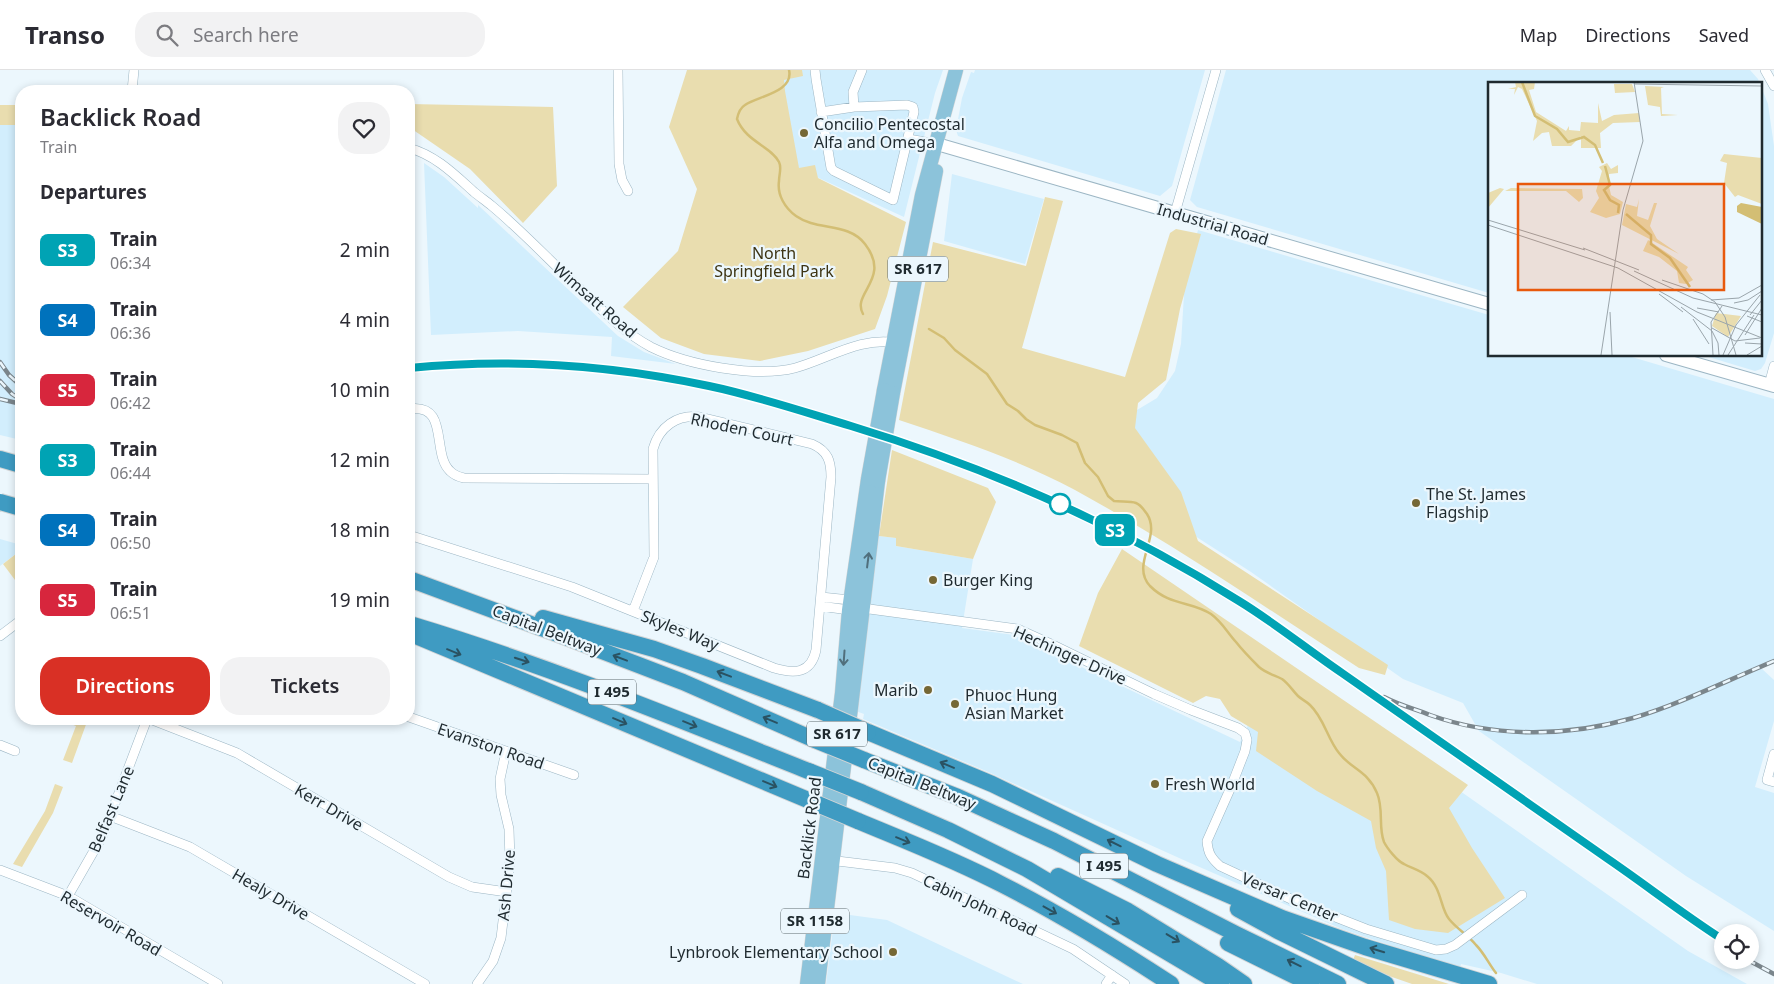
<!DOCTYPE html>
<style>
:root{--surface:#fff;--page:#f2f2f3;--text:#2b2b33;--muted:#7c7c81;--line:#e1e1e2;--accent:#d93025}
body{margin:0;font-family:"Noto Sans",sans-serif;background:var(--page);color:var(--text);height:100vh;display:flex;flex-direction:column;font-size:19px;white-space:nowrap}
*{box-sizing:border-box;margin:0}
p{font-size:16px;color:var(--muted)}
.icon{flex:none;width:28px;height:28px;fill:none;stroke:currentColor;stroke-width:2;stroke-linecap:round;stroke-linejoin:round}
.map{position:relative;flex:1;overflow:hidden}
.side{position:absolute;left:15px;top:15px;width:400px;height:640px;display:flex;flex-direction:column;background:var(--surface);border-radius:20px;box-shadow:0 2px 8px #0003}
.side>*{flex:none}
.badge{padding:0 10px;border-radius:8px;font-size:18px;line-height:32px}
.buttons{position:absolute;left:1714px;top:854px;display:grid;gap:10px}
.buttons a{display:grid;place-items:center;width:45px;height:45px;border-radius:50%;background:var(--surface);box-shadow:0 2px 8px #0003;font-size:25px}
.map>.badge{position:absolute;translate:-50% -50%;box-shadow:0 0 0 2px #fff}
h2{padding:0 25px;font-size:19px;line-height:45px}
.round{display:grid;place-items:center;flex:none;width:52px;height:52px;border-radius:20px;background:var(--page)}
.summary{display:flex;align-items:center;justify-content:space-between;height:85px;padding:0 25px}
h1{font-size:24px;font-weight:600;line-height:38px}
.action{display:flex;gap:10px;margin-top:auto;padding:10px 25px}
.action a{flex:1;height:58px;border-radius:20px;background:var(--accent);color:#fff;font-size:20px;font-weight:600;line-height:58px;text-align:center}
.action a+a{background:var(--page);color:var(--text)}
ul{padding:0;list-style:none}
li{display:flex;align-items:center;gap:15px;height:70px;padding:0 25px}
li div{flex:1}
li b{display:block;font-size:19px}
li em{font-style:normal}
li .badge{min-width:55px;font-weight:700;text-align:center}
header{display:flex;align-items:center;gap:30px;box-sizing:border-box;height:70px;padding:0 25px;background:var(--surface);border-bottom:1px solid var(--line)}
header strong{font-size:24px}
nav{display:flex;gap:28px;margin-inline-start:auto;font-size:18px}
.search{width:350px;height:45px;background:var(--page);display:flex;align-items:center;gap:12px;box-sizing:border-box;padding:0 18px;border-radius:20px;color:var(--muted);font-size:19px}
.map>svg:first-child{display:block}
.built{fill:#d2eefd}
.green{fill:#e9ddaf}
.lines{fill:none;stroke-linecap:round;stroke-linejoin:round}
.stream{stroke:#d3be74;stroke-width:2.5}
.street-casing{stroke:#9cb6c4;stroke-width:10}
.secondary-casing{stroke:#9cb6c4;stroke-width:14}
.primary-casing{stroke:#d2d4d5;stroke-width:15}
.highway-casing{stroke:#d2d4d5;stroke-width:18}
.street{stroke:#fff;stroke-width:9}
.secondary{stroke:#fff;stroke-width:12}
.primary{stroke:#8cc3da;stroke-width:14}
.highway{stroke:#3f9bc2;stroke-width:16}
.rail-casing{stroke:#7b868c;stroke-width:4.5}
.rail{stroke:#ecf7fd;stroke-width:2.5;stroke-dasharray:8;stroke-linecap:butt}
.primary-bridge-casing{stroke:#d2d4d5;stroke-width:15;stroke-linecap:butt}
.highway-bridge-casing{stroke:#d2d4d5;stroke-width:18;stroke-linecap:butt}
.primary-bridge{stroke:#8cc3da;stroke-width:14}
.highway-bridge{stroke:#3f9bc2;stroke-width:16}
.oneway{stroke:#506f7c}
.oneway2{stroke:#2a5262}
.line-casing{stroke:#fff;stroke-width:11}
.line{stroke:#00a3b4;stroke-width:8}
.poi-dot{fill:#756735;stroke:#ecf7fd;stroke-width:2}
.stop-dot{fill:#fff;stroke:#00a3b4;stroke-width:2.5}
.labels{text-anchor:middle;stroke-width:4.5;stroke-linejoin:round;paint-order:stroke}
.shield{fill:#ecf7fd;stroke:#5c686d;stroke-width:1}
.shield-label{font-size:15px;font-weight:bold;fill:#1f2a2f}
.poi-label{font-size:16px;fill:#1f2a2f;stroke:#ecf7fd;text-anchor:start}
.street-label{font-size:16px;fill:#1f2a2f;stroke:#ecf7fd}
.park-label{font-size:16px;fill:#3d3413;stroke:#ecf7fd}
.inset-river{fill:none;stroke:#d3be74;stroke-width:2.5}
.inset-road{fill:none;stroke:#9aa5ab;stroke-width:1}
.view{fill:#e8590c;fill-opacity:0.15;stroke:#e8590c;stroke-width:2.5}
.inset-edge{fill:none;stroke:#1f2a2f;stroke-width:2.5}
</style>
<header>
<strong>Transo</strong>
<div class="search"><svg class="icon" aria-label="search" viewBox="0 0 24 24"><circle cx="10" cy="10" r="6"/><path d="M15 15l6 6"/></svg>Search here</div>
<nav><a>Map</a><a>Directions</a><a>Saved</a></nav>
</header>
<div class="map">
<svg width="1774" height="914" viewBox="0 0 1774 914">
<rect width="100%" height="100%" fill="#ecf7fd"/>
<!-- built -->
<path class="built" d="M769 0H943L935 23 904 147 760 81Z
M975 0H1205L1172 116 1160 126 958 66 956 60 962 28 971 2 974 3Z
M1226 0H1750L1758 9 1760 14H1489V223L1197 137 1190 130Z
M1760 14 1768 34 1774 76V263L1765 293 1761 299 1755 301 1702 285H1760Z
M0 55H21V370L0 365Z
M424 93 444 107 478 138V135L618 266 644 282 676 294 611 286 612 267 518 261 431 265Z
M952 104 1044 129 1025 194 944 171Z
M1198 160 1489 245V285H1625L1774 329V592L1761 598 1774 610V651L1755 717 1774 723V861L1686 806 1479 661 1463 633 1403 609 1251 502 1195 466 1127 346 1157 328 1175 301 1181 274 1185 208Z
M879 466 896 468V476L973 489 962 558 1014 565 1240 672 1279 589 1319 622 1688 881 1747 914H1537L1501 903 1461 894 1460 899 1342 859 1188 792 986 701 863 649 864 644 850 639Z
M0 469 21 475V480L0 496Z
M835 843 887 850 1023 914H826Z"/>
<!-- green -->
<path class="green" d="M687 0H802L803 6 784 10 785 21 799 98 815 95 818 108 906 152 887 226 875 259 808 281 760 291 704 284 661 268 623 237 678 181 697 119 669 57Z
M409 34 553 37 557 116 523 153 470 99 409 57Z
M0 35H21V55H0Z
M1045 127 1063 131 1022 278 1125 307 1170 163 1176 159 1201 164 1180 239 1166 310 1138 333 1135 358 1181 422 1198 471 1388 595 1385 605 1359 598C1266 538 1172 473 1075 420 1019 390 959 370 899 350L933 172 1026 196Z
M892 380 988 418 996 432 973 489 896 476V468L879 466Z
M1122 479 1468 715 1449 738 1472 778 1505 828 1448 863 1415 859 1389 850 1386 801 1376 778 1371 751 1317 721 1256 681 1258 662 1231 646 1220 629 1206 626 1193 633 1079 576 1098 523Z
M21 480V518L3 494Z
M58 649H88L72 693 63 690 76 656Z
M55 714 63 717 53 743 22 797 13 794 45 741Z
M1355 885 1449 914H1412L1392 907 1353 890Z"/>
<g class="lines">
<!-- stream -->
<path class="stream" d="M789 0C794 22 758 26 745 35 740 38 738 44 737 49 746 72 771 76 779 92 782 98 779 104 779 111 777 125 785 138 796 146 817 161 848 152 865 174 892 209 851 223 863 244
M929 259 944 268 955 280 987 304 1007 334 1018 341 1026 349 1035 355 1062 365 1077 373 1085 393 1098 407 1108 426 1114 431C1121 432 1130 431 1136 433 1141 435 1144 440 1147 444 1162 467 1130 494 1150 516 1170 536 1191 531 1211 544 1222 552 1227 562 1236 572 1243 581 1251 589 1259 597 1266 603 1274 605 1282 609 1289 614 1292 620 1298 626 1301 629 1306 631 1310 635 1324 648 1327 668 1339 683 1351 699 1368 701 1377 723 1384 739 1378 757 1384 772 1387 778 1397 791 1404 794 1411 798 1420 800 1427 806 1442 818 1440 838 1449 849 1457 859 1468 865 1476 875 1484 883 1489 894 1496 903"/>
<!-- street casing -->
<g class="street-casing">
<path id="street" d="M618 0 619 94 622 110 628 121
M815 0 816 9 831 98 834 101 893 130 914 42 913 37 907 35 854 37 821 42
M1765 0 1774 16
M132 21 134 0
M854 37 853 22 862 0
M908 69 937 74
M409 78C435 85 454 104 474 122 480 127 486 131 492 136 522 161 549 190 578 217 600 238 623 262 651 277 687 295 756 308 795 298 828 289 861 266 897 273
M1175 143 1216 0
M1769 315 1774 296
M409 339C450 333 431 383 450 401 454 405 459 407 464 408L653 409
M409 465 572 517 774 598C794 604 811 604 816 580L831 407C831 391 828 381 812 374L700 347C677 344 659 357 653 379L654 487 633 541
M821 527 850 530 854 533
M820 536 849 540 862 538 1018 559 1049 573 1154 624 1191 640 1238 658 1245 663 1247 670 1245 681 1231 717 1207 771C1208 783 1211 788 1220 796L1295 831 1366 859 1436 880 1446 879 1455 875 1522 825
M0 566 21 550
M409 647 574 705
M150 649 237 683 449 807 472 817 507 822
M0 675 15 681
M1774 684 1767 710 1774 712
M110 746 190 777 425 914
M829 790 895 798 912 803 1073 879 1125 914
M0 800 68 826 218 914
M68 826 103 765 147 649
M477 914 493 891 501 868 510 791 509 759 501 725 500 709 506 681
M1106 914 1112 905"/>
</g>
<!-- secondary casing -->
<g class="secondary-casing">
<path id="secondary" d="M937 74 1489 234
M1666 285 1774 316"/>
</g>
<!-- primary casing -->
<g class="primary-casing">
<path id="primary" d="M884 320 922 125 956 0
M893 323 936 101
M807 914 842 623 849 540 868 409
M818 914 878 411"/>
</g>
<!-- highway casing -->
<g class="highway-casing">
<path id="highway" d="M0 389 21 395
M409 509 555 563 683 612 815 670
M543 548 654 579 702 596 818 640
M413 555C549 596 680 650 811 702
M409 563 808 730
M868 662 992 714 1157 794 1282 848 1365 877 1489 914
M864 690 958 727 1054 771 1236 864 1338 914
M861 722 948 760 1027 799 1221 914
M858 751C906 771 955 790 1001 814 1060 844 1116 878 1171 914
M1058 806 1128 841 1218 896 1244 914
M1238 839 1278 861 1386 914
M1228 873 1311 914"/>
</g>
<!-- street -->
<use href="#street" class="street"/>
<!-- secondary -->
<use href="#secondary" class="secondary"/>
<!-- primary -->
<use href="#primary" class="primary"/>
<!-- highway -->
<use href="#highway" class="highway"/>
<!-- rail casing -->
<g class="rail-casing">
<path id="rail" d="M0 292 9 305 21 316
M409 298 478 293 552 295 608 300 687 312 746 325 866 361 940 386 1037 424 1139 472 1242 533 1626 801 1696 853 1722 869
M0 311 12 324 21 330
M0 329 21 334
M0 439 21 428
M1384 627C1399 635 1415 639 1430 645 1495 668 1567 667 1633 648 1680 634 1728 610 1774 591
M1748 890 1774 904"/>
</g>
<!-- rail -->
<use href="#rail" class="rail"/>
<!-- primary-bridge casing -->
<g class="primary-bridge-casing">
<path id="primary-bridge" d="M868 409 884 320
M878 411 893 323"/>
</g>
<!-- highway-bridge casing -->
<g class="highway-bridge-casing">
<path id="highway-bridge" d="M0 432 21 438
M818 640 868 662
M815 670 864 690
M811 702 861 722
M808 730 858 751"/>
</g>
<!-- primary-bridge -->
<use href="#primary-bridge" class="primary-bridge"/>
<!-- highway-bridge -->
<use href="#highway-bridge" class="highway-bridge"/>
</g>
<!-- one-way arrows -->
<defs><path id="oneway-shaft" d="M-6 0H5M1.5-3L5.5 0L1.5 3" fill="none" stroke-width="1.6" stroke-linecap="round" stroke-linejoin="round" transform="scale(1.25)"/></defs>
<g class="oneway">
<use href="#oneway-shaft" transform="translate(868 490) rotate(-83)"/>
<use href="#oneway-shaft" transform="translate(844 588) rotate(94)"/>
</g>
<g class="oneway2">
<use href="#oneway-shaft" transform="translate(454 582) rotate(22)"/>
<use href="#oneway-shaft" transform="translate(620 588) rotate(-159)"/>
<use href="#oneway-shaft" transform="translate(522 590) rotate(18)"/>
<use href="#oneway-shaft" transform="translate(724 604) rotate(-159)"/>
<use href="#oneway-shaft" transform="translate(770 650) rotate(-157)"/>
<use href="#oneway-shaft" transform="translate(620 651) rotate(23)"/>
<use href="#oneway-shaft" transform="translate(690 654) rotate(22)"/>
<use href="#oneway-shaft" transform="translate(947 695) rotate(-157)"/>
<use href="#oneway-shaft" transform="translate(770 714) rotate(23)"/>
<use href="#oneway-shaft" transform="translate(903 770) rotate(22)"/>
<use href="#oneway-shaft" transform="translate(1114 773) rotate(-154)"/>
<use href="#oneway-shaft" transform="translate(1050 840) rotate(29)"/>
<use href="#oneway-shaft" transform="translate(1113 850) rotate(31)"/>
<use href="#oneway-shaft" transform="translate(1173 868) rotate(31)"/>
<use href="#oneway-shaft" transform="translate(1377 880) rotate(-163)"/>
<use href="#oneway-shaft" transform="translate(1294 893) rotate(-154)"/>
</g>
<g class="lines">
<!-- line casing -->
<g class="line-casing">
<path id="line" d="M409 298C509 288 611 295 709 316 757 326 804 342 851 356 989 398 1117 454 1239 531 1275 553 1308 580 1342 603 1430 665 1519 727 1608 789 1646 815 1683 844 1722 869"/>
</g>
<!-- line -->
<use href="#line" class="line"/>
</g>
<!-- markers -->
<g class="poi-dot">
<circle cx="804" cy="63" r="5"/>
<circle cx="1416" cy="433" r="5"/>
<circle cx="933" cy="510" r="5"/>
<circle cx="928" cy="620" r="5"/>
<circle cx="955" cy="634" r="5"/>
<circle cx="1155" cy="714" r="5"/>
<circle cx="893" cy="882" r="5"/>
</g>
<circle class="stop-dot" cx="1060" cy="434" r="10"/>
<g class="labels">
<!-- shield labels -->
<g class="shield">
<rect x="888" y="186.5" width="60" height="25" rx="4"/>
<rect x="588" y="609.5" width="48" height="25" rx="4"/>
<rect x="807" y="651.5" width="60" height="25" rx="4"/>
<rect x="1080" y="783.5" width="48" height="25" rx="4"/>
<rect x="781" y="838.5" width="68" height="25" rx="4"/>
</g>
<g class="shield-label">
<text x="918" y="204">SR 617</text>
<text x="612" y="627">I 495</text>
<text x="837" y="669">SR 617</text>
<text x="1104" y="801">I 495</text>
<text x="815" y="856">SR 1158</text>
</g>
<!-- poi labels -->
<g class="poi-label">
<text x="814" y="60">Concilio Pentecostal<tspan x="814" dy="18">Alfa and Omega</tspan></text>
<text x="1426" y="430">The St. James<tspan x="1426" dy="18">Flagship</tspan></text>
<text x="943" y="516">Burger King</text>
<text x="918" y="626" text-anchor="end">Marib</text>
<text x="965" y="631">Phuoc Hung<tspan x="965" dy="18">Asian Market</tspan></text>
<text x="1165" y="720">Fresh World</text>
<text x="883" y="888" text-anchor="end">Lynbrook Elementary School</text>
</g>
<!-- street labels -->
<g class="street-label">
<text transform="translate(1213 154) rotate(16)" y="6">Industrial Road</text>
<text transform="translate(595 230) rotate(41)" y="6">Wimsatt Road</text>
<text transform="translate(742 359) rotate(12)" y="6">Rhoden Court</text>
<text transform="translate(547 560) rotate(21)" y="6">Capital Beltway</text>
<text transform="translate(680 560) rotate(22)" y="6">Skyles Way</text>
<text transform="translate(1070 585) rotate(24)" y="6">Hechinger Drive</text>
<text transform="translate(491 676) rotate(19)" y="6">Evanston Road</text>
<text transform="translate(922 713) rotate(22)" y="6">Capital Beltway</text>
<text transform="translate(329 737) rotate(30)" y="6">Kerr Drive</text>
<text transform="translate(111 739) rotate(-67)" y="6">Belfast Lane</text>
<text transform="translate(809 758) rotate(-83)" y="6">Backlick Road</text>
<text transform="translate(506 815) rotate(-85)" y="6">Ash Drive</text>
<text transform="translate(271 824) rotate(30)" y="6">Healy Drive</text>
<text transform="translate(1290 827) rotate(23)" y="6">Versar Center</text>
<text transform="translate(980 835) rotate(25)" y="6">Cabin John Road</text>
<text transform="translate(111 853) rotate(30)" y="6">Reservoir Road</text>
</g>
<!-- park labels -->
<g class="park-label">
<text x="774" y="189">North<tspan x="774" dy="18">Springfield Park</tspan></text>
</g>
</g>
<!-- overview -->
<g transform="translate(1488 12)">
<rect width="274" height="274" fill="#ecf7fd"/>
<path d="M27 0H47L46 7 41 8 48 30 78 49 81 44V48L92 49 93 40 110 41V21L114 39 126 33 151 31 152 40 125 41 112 51 113 66H93V54L83 64H64L61 50 54 51 45 59 49 39 34 7 30 5 26 13 27 7H20L28 5ZM126 2H144L147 10 127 11ZM157 4 176 5 173 6 174 32 190 33 173 34 172 25 160 23ZM236 72 274 76V122L250 113 247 115 236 101 239 81 232 79ZM119 81 123 87 130 83V91L121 92V104L123 113 135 120 132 132 118 136 102 130 111 116 108 109 114 89 111 85ZM12 106 16 107 0 126V111ZM23 106 94 107 95 116 91 120 78 109H17ZM151 117 149 134 160 138 166 121H169L162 144 169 157 191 172 134 143 138 122 149 125ZM160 158 200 185 198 188 205 198 198 202 191 201 189 189 171 175 155 169ZM228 231 253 234 240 255 224 244Z" fill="#e9ddaf"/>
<path d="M253 121 274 125V142L249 130V124Z" fill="#d3be74"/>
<path class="inset-river" d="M34 0 47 34 69 47 80 60 96 55 107 63 115 81M117 84 122 103 116 108 122 118 131 123 130 131M138 132 163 153V162L182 176 202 205"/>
<path class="inset-road" d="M146 2 274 4M0 138 97 168M0 143 130 186 209 230 274 256M95 166 151 188M146 189 205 216 274 233M174 198 215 212 227 220 237 235 248 273M171 212 195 230M223 218 251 216 274 203M246 221 260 218 274 209M193 225 224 249 230 261 231 273M209 226 231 230M122 230 124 273M262 233 274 218M259 234 274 240M205 237 221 262M224 246 247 259 272 256M257 253 274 226M257 261 274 262M113 273 135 128 155 59 146 0M225 273 223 240 234 224M235 273 248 243 272 213M240 273 266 233M259 273 274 264"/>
<path class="view" d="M30 102H236V208H30Z"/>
<rect width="274" height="274" class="inset-edge"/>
</g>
</svg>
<div class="buttons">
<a><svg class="icon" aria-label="locate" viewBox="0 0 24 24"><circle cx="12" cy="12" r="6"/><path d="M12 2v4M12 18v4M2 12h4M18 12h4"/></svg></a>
</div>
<b class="badge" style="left:1115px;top:460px;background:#00a3b4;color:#fff">S3</b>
<section class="side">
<div class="summary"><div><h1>Backlick Road</h1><p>Train</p></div><a class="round"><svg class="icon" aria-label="heart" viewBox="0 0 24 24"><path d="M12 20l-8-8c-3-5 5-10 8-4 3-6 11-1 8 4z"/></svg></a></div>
<h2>Departures</h2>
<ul>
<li><span class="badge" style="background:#00a3b4;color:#fff">S3</span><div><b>Train</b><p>06:34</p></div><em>2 min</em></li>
<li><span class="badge" style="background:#0072bc;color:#fff">S4</span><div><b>Train</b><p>06:36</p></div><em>4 min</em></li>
<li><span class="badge" style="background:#d7263d;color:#fff">S5</span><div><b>Train</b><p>06:42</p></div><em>10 min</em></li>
<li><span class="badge" style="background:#00a3b4;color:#fff">S3</span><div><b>Train</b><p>06:44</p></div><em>12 min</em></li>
<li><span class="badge" style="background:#0072bc;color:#fff">S4</span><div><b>Train</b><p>06:50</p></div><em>18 min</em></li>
<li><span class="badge" style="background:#d7263d;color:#fff">S5</span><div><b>Train</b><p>06:51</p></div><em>19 min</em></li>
</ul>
<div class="action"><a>Directions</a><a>Tickets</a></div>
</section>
</div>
